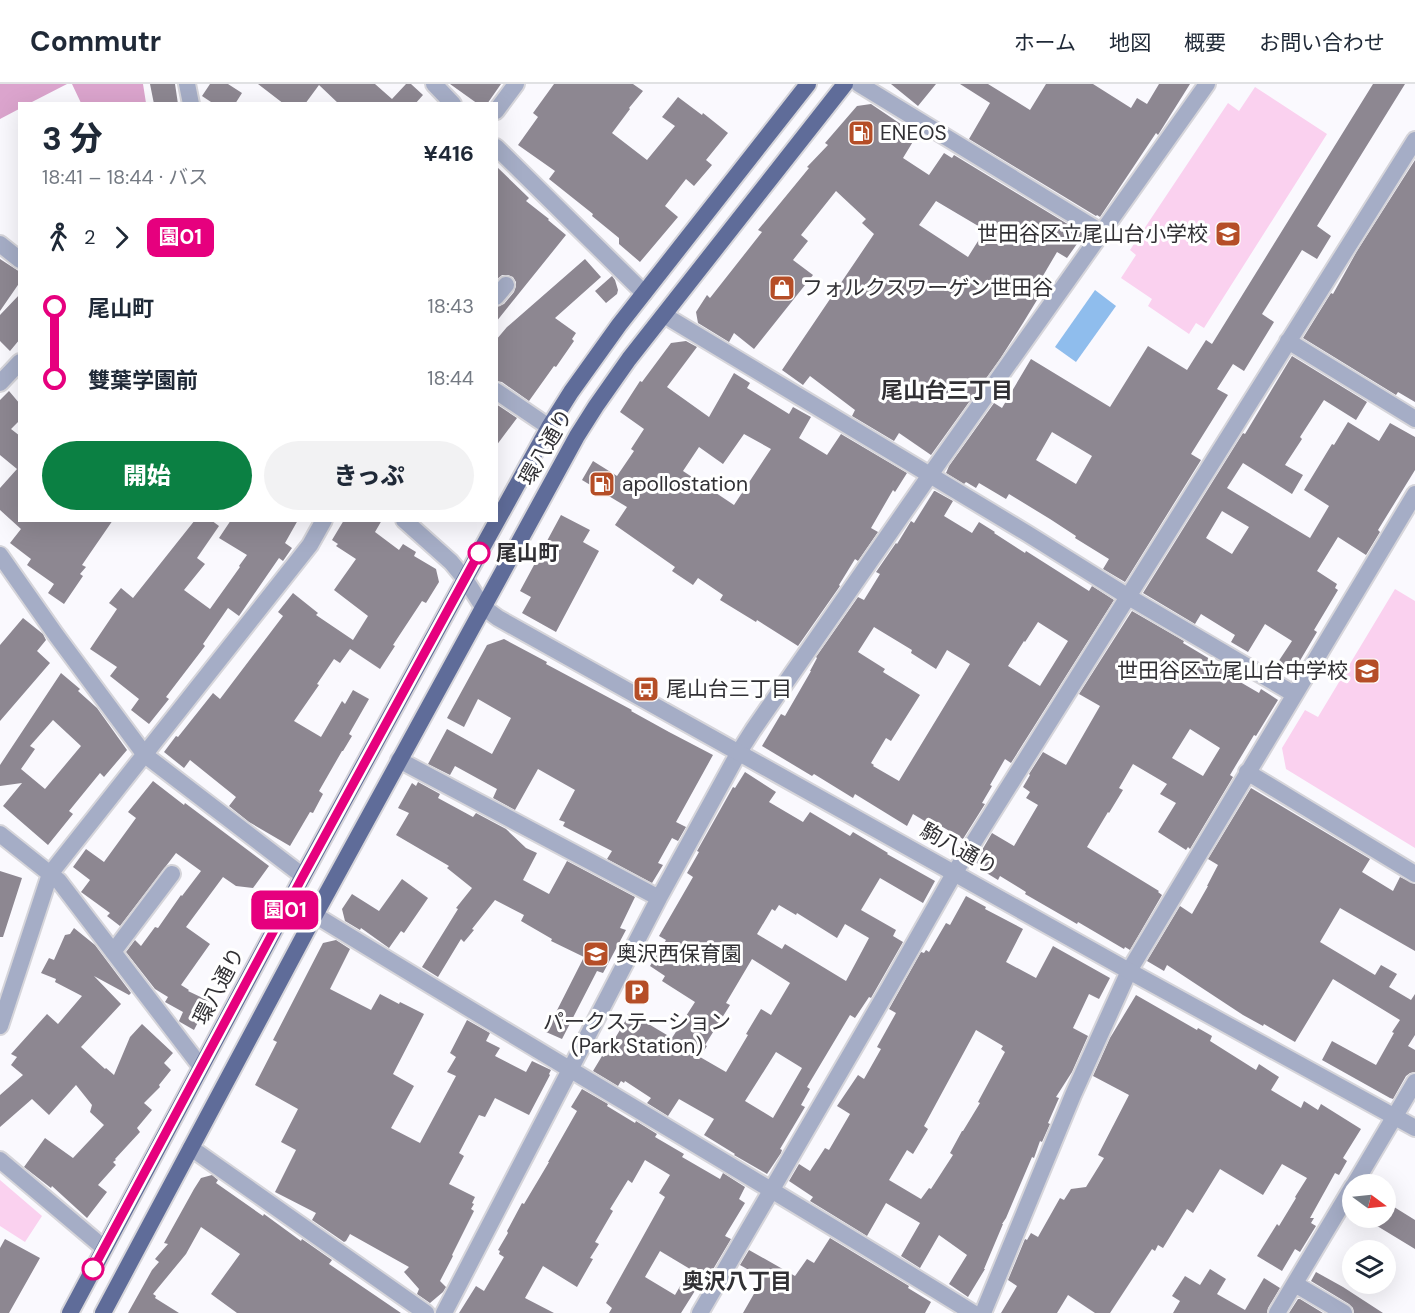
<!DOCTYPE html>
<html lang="ja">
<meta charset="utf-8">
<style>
:root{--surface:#fff;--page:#f2f2f3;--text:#1f2937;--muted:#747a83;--line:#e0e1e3;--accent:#0b8043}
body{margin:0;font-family:"DM Sans","Noto Sans JP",sans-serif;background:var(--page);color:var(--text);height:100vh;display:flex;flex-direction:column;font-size:22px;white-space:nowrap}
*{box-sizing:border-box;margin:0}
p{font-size:20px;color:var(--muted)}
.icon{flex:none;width:33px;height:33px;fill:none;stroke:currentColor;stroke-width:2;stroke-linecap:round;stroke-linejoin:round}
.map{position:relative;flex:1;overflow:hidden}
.side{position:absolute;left:18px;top:18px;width:480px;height:420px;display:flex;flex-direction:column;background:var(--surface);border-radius:0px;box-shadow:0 6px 24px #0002}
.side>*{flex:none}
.badge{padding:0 12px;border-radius:9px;font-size:21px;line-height:39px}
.needle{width:39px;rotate:105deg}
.controls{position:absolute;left:1342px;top:1090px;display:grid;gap:12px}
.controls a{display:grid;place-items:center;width:54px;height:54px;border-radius:50%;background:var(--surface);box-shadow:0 6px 24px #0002;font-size:30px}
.map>.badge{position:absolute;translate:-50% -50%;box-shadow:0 0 0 3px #fff}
.legs{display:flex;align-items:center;gap:9px;height:66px;padding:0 24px;font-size:20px}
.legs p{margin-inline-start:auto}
.head{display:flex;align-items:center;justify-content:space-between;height:102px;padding:0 24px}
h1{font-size:33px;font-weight:800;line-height:45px}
.button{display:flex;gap:12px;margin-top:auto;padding:12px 24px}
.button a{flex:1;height:69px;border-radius:36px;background:var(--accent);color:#fff;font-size:24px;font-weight:800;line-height:69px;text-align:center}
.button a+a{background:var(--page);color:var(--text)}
ul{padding:0 24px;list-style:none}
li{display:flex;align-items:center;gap:21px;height:72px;font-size:22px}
li i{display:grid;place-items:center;width:9px;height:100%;margin:0 8px;background:currentColor}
li i::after{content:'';width:15px;height:15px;margin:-8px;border:4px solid;border-radius:50%;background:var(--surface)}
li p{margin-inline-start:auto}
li:first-child i{background:linear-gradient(#0000 50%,currentColor 0)}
li:last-child i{background:linear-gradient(currentColor 50%,#0000 0)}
header{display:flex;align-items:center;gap:36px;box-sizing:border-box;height:84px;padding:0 30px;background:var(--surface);border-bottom:2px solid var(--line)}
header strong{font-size:28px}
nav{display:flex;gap:33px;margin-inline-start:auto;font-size:21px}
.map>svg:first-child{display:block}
.green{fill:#fad1ef}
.forest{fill:#dba4cd}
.water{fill:#8fbded}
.building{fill:#8d8791;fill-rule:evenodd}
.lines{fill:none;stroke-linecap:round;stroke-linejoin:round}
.minor-casing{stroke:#d6d5da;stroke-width:20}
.tertiary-casing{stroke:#d6d5da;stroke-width:20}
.primary-casing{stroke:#d6d5da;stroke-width:20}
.minor{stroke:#a5adc6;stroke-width:16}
.tertiary{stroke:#a5adc6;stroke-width:16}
.primary{stroke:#5f6c99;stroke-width:16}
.line-1-casing{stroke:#fff;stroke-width:14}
.line-1{stroke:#e6007e;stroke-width:9}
.stop-1-dot{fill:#fff;stroke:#e6007e;stroke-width:3}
.labels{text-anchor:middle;stroke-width:6;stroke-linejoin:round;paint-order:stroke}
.poi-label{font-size:21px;fill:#313034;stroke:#fff;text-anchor:start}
.street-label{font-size:21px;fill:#313034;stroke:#fff}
.stop-label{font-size:21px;font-weight:bold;fill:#313034;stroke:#fff;text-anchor:start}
.neighbourhood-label{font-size:22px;font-weight:bold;fill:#313034;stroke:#fff}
</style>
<header>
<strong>Commutr</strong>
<nav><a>ホーム</a><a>地図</a><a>概要</a><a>お問い合わせ</a></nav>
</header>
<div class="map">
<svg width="1415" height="1229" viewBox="0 0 1415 1229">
<rect width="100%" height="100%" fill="#faf9fe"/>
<!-- green -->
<path class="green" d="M1255 3 1327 50 1204 244 1196 239 1189 250 1148 222 1152 215 1121 194 1136 171 1130 166 1228 19 1239 27Z
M1395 505 1415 517V764L1286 685 1282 664 1305 626 1318 633Z
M0 1096 42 1132 25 1158 0 1142Z"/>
<!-- forest -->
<path class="forest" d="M0 0H67L30 19 20 20 19 25 0 35Z
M72 0H143L146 19H81Z"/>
<!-- water -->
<path class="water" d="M1095 206 1116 222 1076 278 1055 263Z"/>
<!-- building -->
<path class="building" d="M150 0H175L178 20H154Z
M210 0H228L242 9 235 20H214L202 12Z
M258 0H375L392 15 406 0H411L423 11 415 20H339L319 1 305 20H284Z
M450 0H501L487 20H478Z
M554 0H633L643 7 629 24 630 25 612 49 647 76 675 42 662 33 678 13 702 31 703 29 728 49 706 76 712 81 694 102 686 95 665 122 678 133 640 178 619 160V154L592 132 593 130 549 95 555 87 518 61 538 33 533 29Z
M891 0H936L918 22Z
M960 0H988L1030 26 1046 0H1093L1131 24 1137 14 1147 20 1159 0H1190L1158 51 1156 49 1100 133 1097 131 1096 132 969 55 990 19Z
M1373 0H1405L1317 142 1331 152 1317 175 1302 166 1262 230 1274 238 1244 287 1233 280 1217 305 1228 311 1191 370 1201 376 1125 498 1103 485 1109 475 1075 454 1076 452 1050 435 1009 410 1006 415 979 399 976 404 966 398 964 400 946 389 949 382 994 319 1002 324 1031 275 1110 323 1148 262 1187 286 1206 256 1212 260ZM1052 348 1092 372 1076 400 1036 376Z
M871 20 917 51 903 74 929 91 944 69 952 74 954 71 1084 150 1067 174 1057 168 1034 207 1040 211 1023 239 1000 275 931 371 899 349 894 357 852 332 855 326 810 292 803 301 782 286 874 150 862 139 866 135 836 107 801 151 808 157 793 176 813 191 754 265 734 249 729 258 698 239 696 228 707 211 710 214 762 148 758 146 809 84 807 83 828 61 825 59 857 22ZM936 117 985 146 968 173 919 141Z
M1415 76V318L1398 308 1396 311 1303 254 1331 209 1333 210 1357 167Z
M496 82 529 114 526 117 549 135 548 136 566 151 496 238V223L504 220 514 208 516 202V198L513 193 508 191H502L496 196Z
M0 175 20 188V198L0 227Z
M585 175 601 193 555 234 576 249 572 255 574 257 556 283 554 282 529 317 502 298 496 297V256L507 243Z
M612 192 615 196 618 206 617 210 606 219 595 207Z
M20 210V255L10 267 0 257V231Z
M686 257 697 263 667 303 709 333 734 289 750 299 747 304 789 330 793 323 811 333 799 354 827 371 841 350 907 389 895 408 893 406 871 444 878 448 858 477 855 475 839 501 840 502 798 562 757 536 756 538 720 516 723 511 698 494 693 501 672 487 675 483 615 441 627 423 582 396 593 377 617 392 634 367 631 365 644 345 620 328 640 297 642 298 671 259ZM744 350 771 365 734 421 683 387 699 363 723 380Z
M1292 272 1367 318 1356 336 1324 316 1300 353 1302 355 1285 381 1303 391 1292 410 1243 379 1227 404 1310 454 1329 422 1304 406 1332 360 1334 361 1348 338 1379 357 1390 339 1415 353V386L1378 446 1380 448 1366 471 1338 453 1317 487 1337 500 1335 504 1338 506 1314 546 1317 548 1292 590 1276 581 1292 557 1265 540 1248 568 1231 558 1235 551 1201 530 1195 540 1143 509 1243 349 1245 350ZM1222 427 1249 443 1232 470 1206 454Z
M9 307 20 320V336L11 345 20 352V436H113L82 481 86 483 80 490 83 492 64 520 48 509 54 500 27 481 31 475 10 459 21 445 0 426V404L17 385 0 371V316Z
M496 320 517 334 496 362Z
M934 407H935L953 417 944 432 972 449 979 438 995 448 994 449 1025 469 1026 467 1089 507 1092 502 1114 516 1011 679 1005 675 990 701 992 702 982 719 985 720 963 755 941 742 938 745 913 730 907 742 855 710 853 714 814 690 812 692 762 662 781 630 785 632 811 587H810L817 574 816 573 858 513 864 516 880 490 876 488 896 459 897 460 911 437 914 439ZM1038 538 1068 557 1040 602 1008 582 1024 557 1025 558ZM874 543 912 566 911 569 936 585 947 566 970 580 899 697 873 682 874 681 871 679 886 654 891 657 920 611 883 588 885 585 858 568Z
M561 431 590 446 583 458 599 467 556 548 522 529 531 513 520 507Z
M195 436H211L219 442 197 474 205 480 184 506 210 525 240 483 239 482 247 471 219 454 231 436H298L285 459 292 464 283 477 279 474 239 532 228 524 203 560 205 562 166 613 169 615 149 640 131 626 139 615 110 592 117 583 90 565 117 525 109 519 121 504 133 514Z
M344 436H382L375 448 399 466 403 460 416 468 414 472 436 485 439 498 426 519 422 517 393 561 395 562 380 585 350 565 340 579 334 575 317 600 319 601 294 637 321 653 342 617 345 620 353 606 369 615 349 650 352 652 343 667H342L319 707 323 710 313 729 310 728 290 762 249 738 229 722 236 713 190 676 184 684 164 668 176 652 178 653 213 609 220 615 283 532 278 528 293 509 318 529 316 531 353 556 368 532 334 506 356 475 336 462 338 460 332 456Z
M1132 527 1184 557 1183 559 1225 584 1223 588 1259 609 1261 605 1278 616 1256 652 1254 651 1230 691 1233 693 1190 765 1188 763 1186 766 1158 748 1176 719 1160 710 1167 700 1133 680 1119 704 1123 706 1109 729 1108 728 1087 763 1159 807 1158 808 1162 811 1130 866 1125 863 1124 865 1078 838 1077 840 1025 810 1026 808 1000 792 998 796 980 785 982 783 975 778 992 749 1014 762 1038 721 1026 714 1030 708 1023 703 1030 691 1029 690 1043 668 1066 681 1100 622 1079 610ZM1190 645 1220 664 1203 692 1172 674Z
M23 534 43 550 46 556 37 567 50 579 0 637V561Z
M504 555 547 578 546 580 632 626 631 627 669 648 713 671 676 738 686 743 678 757 672 754 658 779 663 781 652 799 607 775 612 767 563 742 565 738 559 736 575 706 538 685 515 726 493 714 497 705 455 682 450 691 428 680 447 645 492 670 511 634 478 615 464 643 447 634 487 561Z
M61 589 80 605 78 607 97 624 127 666 104 693 100 689 69 727 73 730 48 761 3 722 22 699 0 702V681ZM53 636 81 662 45 705 21 685 35 665 30 662Z
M745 688 776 708 769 718 803 738 810 728 850 752 853 748 888 769 887 770 935 797 923 819 880 794 861 826 896 846 893 852 903 858 871 914 869 913 855 934 850 931 807 1003 810 1005 801 1021 805 1023 780 1065 782 1066 781 1069 767 1090 734 1071 735 1070 704 1051 714 1035 679 1015 668 1032 647 1019 651 1014 625 997 624 999 621 997 618 1002 593 987 602 972 604 973 630 929 672 954 695 918 662 897 665 892 650 882 666 856 659 852 693 793 687 789 699 768 697 767 733 703 735 704ZM779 821 796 831 797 829 837 854 845 840 869 854 846 897 785 860 782 865 757 850 772 825 775 827ZM752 875 790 899 771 931 761 925 746 950 748 951 726 988 700 973 707 962 705 961 730 921 726 919ZM776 968 802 984 773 1034 745 1017Z
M153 697 184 721 185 719 269 782 253 804 236 802 223 793 186 843 210 860 181 901 189 906 188 907 209 917 194 946 180 938 179 937 183 928 165 918 168 913 155 905 126 868 135 856 141 862 155 843 158 844 181 811 182 812 201 787 176 769 120 842 107 832 110 829 81 808 90 796 73 783 86 765 104 778 136 734 128 728Z
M418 698 440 710 438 714 473 733 476 729 506 745 526 764 537 769 523 796 549 810 567 777 635 813 620 844 626 846 603 889 597 887 562 955 546 948 584 873 551 857 552 855 521 837 524 831 495 816 472 845 474 846 464 858 461 855 438 893 422 883 458 825 456 824 472 804 447 784 449 782 396 751 409 729 398 724 412 699 416 702Z
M1251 704 1370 775 1362 788 1393 807 1400 793 1415 800V867L1340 824 1320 858 1375 891 1381 881 1397 890 1389 903 1411 916 1415 910V951L1408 962 1415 966V988L1410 989 1406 992 1393 1015 1390 1014 1322 976 1332 957 1376 981 1394 949 1392 948 1400 936 1333 895 1295 958 1264 940 1263 942 1243 931 1167 881 1164 887 1147 877 1180 822 1192 830 1208 802H1207L1218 781 1208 775Z
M0 787 22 794 3 853H0Z
M402 795 428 814 404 849 401 847 389 864 361 844 360 846 345 837 342 825 352 810 379 827Z
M966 812 986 823 985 825 1023 845 1006 878 1036 894 1053 862 1110 894 1099 915 1089 910 1073 944 1088 952 1072 988 1056 1013 1059 1014 1048 1039 1050 1040 1042 1058 1040 1057 1034 1074 1032 1073 1006 1134 1002 1140H1003L984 1185H985L968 1213 949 1200 967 1171 939 1151 920 1184 901 1172 920 1139 886 1119 867 1152 810 1117 813 1113 789 1097 799 1080 810 1087 825 1064 829 1066 850 1030 837 1022 858 991 864 995 881 965 877 963 896 929 889 925 921 868 924 869 926 866 929 868 946 839 950 841ZM976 946 1003 962 1001 965 1005 968 978 1018 980 1019 963 1047H962L950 1069 953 1071 931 1105 929 1104 921 1115 889 1096 907 1066 913 1070 928 1045 924 1042Z
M74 844 95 861 131 909 129 911 94 892 121 920 81 963 105 985 106 984 114 991 130 953 142 940 173 969 164 979 171 986 159 1001 160 1003 144 1019 152 1026 137 1044 140 1048 115 1075 116 1076 113 1078 116 1081 98 1101 107 1108 87 1134 52 1102 51 1104 24 1083 45 1054 73 1074 104 1041 90 1028 92 1021 76 1001 49 1031 32 1015 0 1043V1011L23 991 11 981 17 973 11 970 47 930 58 940 82 912 55 898 56 895 41 889 49 874 54 876 65 851 70 850Z
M336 856 350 865 330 905 371 926 380 910 399 920 400 918 424 930 393 990 414 1002 391 1044 420 1059 456 992 447 988 456 973 450 969 467 936 490 949 486 957 500 964 495 972 526 988 532 977 551 986 549 990 550 991 529 1031 495 1014 485 1033 479 1031 459 1069 464 1072 449 1100 475 1113 472 1119 474 1120 471 1125 474 1127 452 1171 453 1172 440 1197 446 1203 443 1208 430 1219 417 1210 419 1205 404 1188 409 1183 350 1150 346 1157 344 1158 312 1136 316 1129 275 1108 296 1066 281 1058 298 1025 255 1001 277 958 273 956 323 859Z
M1136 911 1197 946 1198 944 1212 952 1210 957 1256 986 1259 980 1279 993 1271 1006 1301 1024 1304 1017 1318 1026 1321 1020 1361 1045 1343 1074 1347 1077 1339 1091 1335 1089 1310 1134H1314L1311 1139 1316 1142 1300 1168 1295 1165 1282 1187 1257 1172 1277 1140 1279 1142 1296 1114 1295 1113 1307 1094 1282 1080 1263 1111 1220 1085 1193 1129 1187 1125 1163 1164 1158 1161 1155 1167 1152 1165 1110 1229H1095L1068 1211 1057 1229H1001L1017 1202 1008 1196 1025 1155 1027 1156 1031 1149 1038 1153 1060 1114 1064 1116 1071 1105 1086 1103 1104 1074 1098 1071 1129 1011 1093 992 1110 954Z
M582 1005 608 1020 607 1022 635 1039 636 1037 657 1050 655 1053 684 1070 682 1073 720 1095 723 1089 745 1103 739 1115 745 1119 725 1152 731 1155 702 1204 698 1202 681 1229H609L612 1224 606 1219 665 1113 659 1109 670 1091 645 1076 632 1099 628 1096 610 1125 613 1127 595 1158 599 1160 590 1174 593 1175 577 1203 543 1182 525 1214 554 1229H459L476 1202 484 1207 504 1173 499 1170 500 1167 498 1166 508 1149 507 1147 522 1119 524 1120 549 1078H548L577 1027 571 1023ZM660 1167 690 1185 675 1211 645 1193Z
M212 1091 218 1096 216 1099 263 1132 264 1130 301 1157 302 1155 332 1176 329 1180 401 1229H237L211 1210 240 1170 201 1143 186 1170 153 1210 156 1212 155 1214 179 1229H128L152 1186 159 1178 155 1175 168 1160 164 1159 194 1105 201 1094Z
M1386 1118 1415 1136V1165L1364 1134H1386Z
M830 1154 909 1202 908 1204 931 1218 925 1229H743L763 1194 740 1181 749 1166 795 1192 807 1175 814 1179Z
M5 1155 40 1174 9 1229H0V1164Z
M1210 1185 1226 1195 1217 1210 1245 1226 1264 1194 1280 1204 1268 1224 1267 1229H1173L1180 1217 1172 1212 1185 1192 1200 1201Z
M1316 1188 1343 1203 1383 1229H1354L1353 1224 1349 1220 1311 1197Z
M1298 1215H1300L1323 1229H1289Z"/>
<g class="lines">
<!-- minor casing -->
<g class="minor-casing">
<path id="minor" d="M187 0 191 20
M434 0 453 20
M859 0 1101 148
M496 27 516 0
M496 63 644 209
M496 213 506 201
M664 231 1028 450 1127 512 1294 610
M1288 257 1415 335
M0 299 20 278
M496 307 549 343
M0 471 56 551 145 671 303 792
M399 676 659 814
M1247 688 1415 790
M0 750 59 797 201 983
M315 831C533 965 755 1094 973 1229
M113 868 172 790
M0 942 50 790 310 461 324 436
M191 1064 426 1229
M0 1076 104 1164
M1354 1101 1415 998
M1295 1200 1344 1229
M444 1229 659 814 739 668 753 646 930 391 1207 0
M700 1229 889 904 955 788 1415 56
M983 1229 1073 1011 1129 887 1415 410
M1277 1229 1353 1102"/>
</g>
<!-- tertiary casing -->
<g class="tertiary-casing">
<path id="tertiary" d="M0 160 20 176
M404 436 451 478 465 495 483 523 498 534 1129 887 1415 1044"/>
</g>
<!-- primary casing -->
<g class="primary-casing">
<path id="primary" d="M70 1229 303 792 465 495 549 343 571 308 619 241 808 0
M103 1229 315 831 577 352 596 322 629 275 845 0"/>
</g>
<!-- minor -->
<use href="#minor" class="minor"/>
<!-- tertiary -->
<use href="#tertiary" class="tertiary"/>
<!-- primary -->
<use href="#primary" class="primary"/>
</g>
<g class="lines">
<!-- line-1 casing -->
<g class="line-1-casing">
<path id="line-1" d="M93 1185 303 792 479 469"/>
</g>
<!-- line-1 -->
<use href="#line-1" class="line-1"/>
</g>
<!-- icons -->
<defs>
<g id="fuel-square" transform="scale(1.35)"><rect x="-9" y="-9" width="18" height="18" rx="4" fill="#b54e27" stroke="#fff"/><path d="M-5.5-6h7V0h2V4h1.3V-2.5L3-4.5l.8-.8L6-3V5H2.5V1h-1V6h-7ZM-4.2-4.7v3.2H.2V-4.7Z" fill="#fff"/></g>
<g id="school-square" transform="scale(1.35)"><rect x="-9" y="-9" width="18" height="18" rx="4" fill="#b54e27" stroke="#fff"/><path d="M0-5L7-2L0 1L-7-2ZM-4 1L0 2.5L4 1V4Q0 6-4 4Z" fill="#fff"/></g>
<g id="shop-square" transform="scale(1.35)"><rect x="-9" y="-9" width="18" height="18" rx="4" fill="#b54e27" stroke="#fff"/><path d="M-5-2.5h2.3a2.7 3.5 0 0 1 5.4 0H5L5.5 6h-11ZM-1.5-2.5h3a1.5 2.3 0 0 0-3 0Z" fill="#fff"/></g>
<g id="bus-square" transform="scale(1.35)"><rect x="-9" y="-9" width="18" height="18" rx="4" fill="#b54e27" stroke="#fff"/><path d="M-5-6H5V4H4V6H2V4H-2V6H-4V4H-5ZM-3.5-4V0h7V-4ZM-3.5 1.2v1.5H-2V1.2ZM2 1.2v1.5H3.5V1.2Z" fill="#fff"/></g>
<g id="parking-square" transform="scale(1.35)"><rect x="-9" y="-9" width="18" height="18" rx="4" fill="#b54e27" stroke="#fff"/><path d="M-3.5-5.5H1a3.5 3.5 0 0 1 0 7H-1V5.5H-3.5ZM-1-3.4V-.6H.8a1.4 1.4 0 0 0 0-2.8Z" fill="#fff"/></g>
</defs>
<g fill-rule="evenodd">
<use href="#fuel-square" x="861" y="49"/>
<use href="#school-square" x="1228" y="150"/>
<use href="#shop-square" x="782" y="204"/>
<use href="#fuel-square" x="602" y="400"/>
<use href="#school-square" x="1367" y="587"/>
<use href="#bus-square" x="646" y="605"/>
<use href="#school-square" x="596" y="870"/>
<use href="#parking-square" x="637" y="908"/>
</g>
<!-- markers -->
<g class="stop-1-dot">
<circle cx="479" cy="469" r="10"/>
<circle cx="93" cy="1185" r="10"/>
</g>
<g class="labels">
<!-- poi labels -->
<g class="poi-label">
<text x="880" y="56">ENEOS</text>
<text x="1208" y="157" text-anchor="end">世田谷区立尾山台小学校</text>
<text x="802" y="211">フォルクスワーゲン世田谷</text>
<text x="622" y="407">apollostation</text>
<text x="1348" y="594" text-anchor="end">世田谷区立尾山台中学校</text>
<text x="666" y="612">尾山台三丁目</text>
<text x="616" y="877">奥沢西保育園</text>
<text x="637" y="945" text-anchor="middle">パークステーション<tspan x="637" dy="24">(Park Station)</tspan></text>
</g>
<!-- street labels -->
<g class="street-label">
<text transform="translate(546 363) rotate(-60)" y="7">環八通り</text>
<text transform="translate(959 765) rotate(29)" y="7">駒八通り</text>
<text transform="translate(219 902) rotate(-62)" y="7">環八通り</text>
</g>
<!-- stop labels -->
<g class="stop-label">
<text x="496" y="476">尾山町</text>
</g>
<!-- neighbourhood labels -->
<g class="neighbourhood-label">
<text x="947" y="314">尾山台三丁目</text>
<text x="737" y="1205">奥沢八丁目</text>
</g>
</g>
</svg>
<div class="controls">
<a><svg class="needle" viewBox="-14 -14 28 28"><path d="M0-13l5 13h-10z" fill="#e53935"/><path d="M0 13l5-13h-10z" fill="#747a83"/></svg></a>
<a><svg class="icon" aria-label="layers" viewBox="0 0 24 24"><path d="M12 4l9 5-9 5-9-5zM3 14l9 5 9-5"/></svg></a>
</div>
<b class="badge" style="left:285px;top:826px;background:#e6007e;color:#fff">園01</b>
<section class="side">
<div class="head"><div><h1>3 分</h1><p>18:41 – 18:44 · バス</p></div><b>¥416</b></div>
<div class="legs"><svg class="icon" aria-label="walk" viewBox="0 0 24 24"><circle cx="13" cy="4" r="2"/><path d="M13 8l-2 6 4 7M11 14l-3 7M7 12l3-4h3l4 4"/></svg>2<svg class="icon" aria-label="forward" viewBox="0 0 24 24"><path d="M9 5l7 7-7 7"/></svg><b class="badge" style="background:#e6007e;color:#fff">園01</b></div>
<ul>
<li><i style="color:#e6007e"></i><b>尾山町</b><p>18:43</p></li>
<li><i style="color:#e6007e"></i><b>雙葉学園前</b><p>18:44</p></li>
</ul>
<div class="button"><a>開始</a><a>きっぷ</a></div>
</section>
</div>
